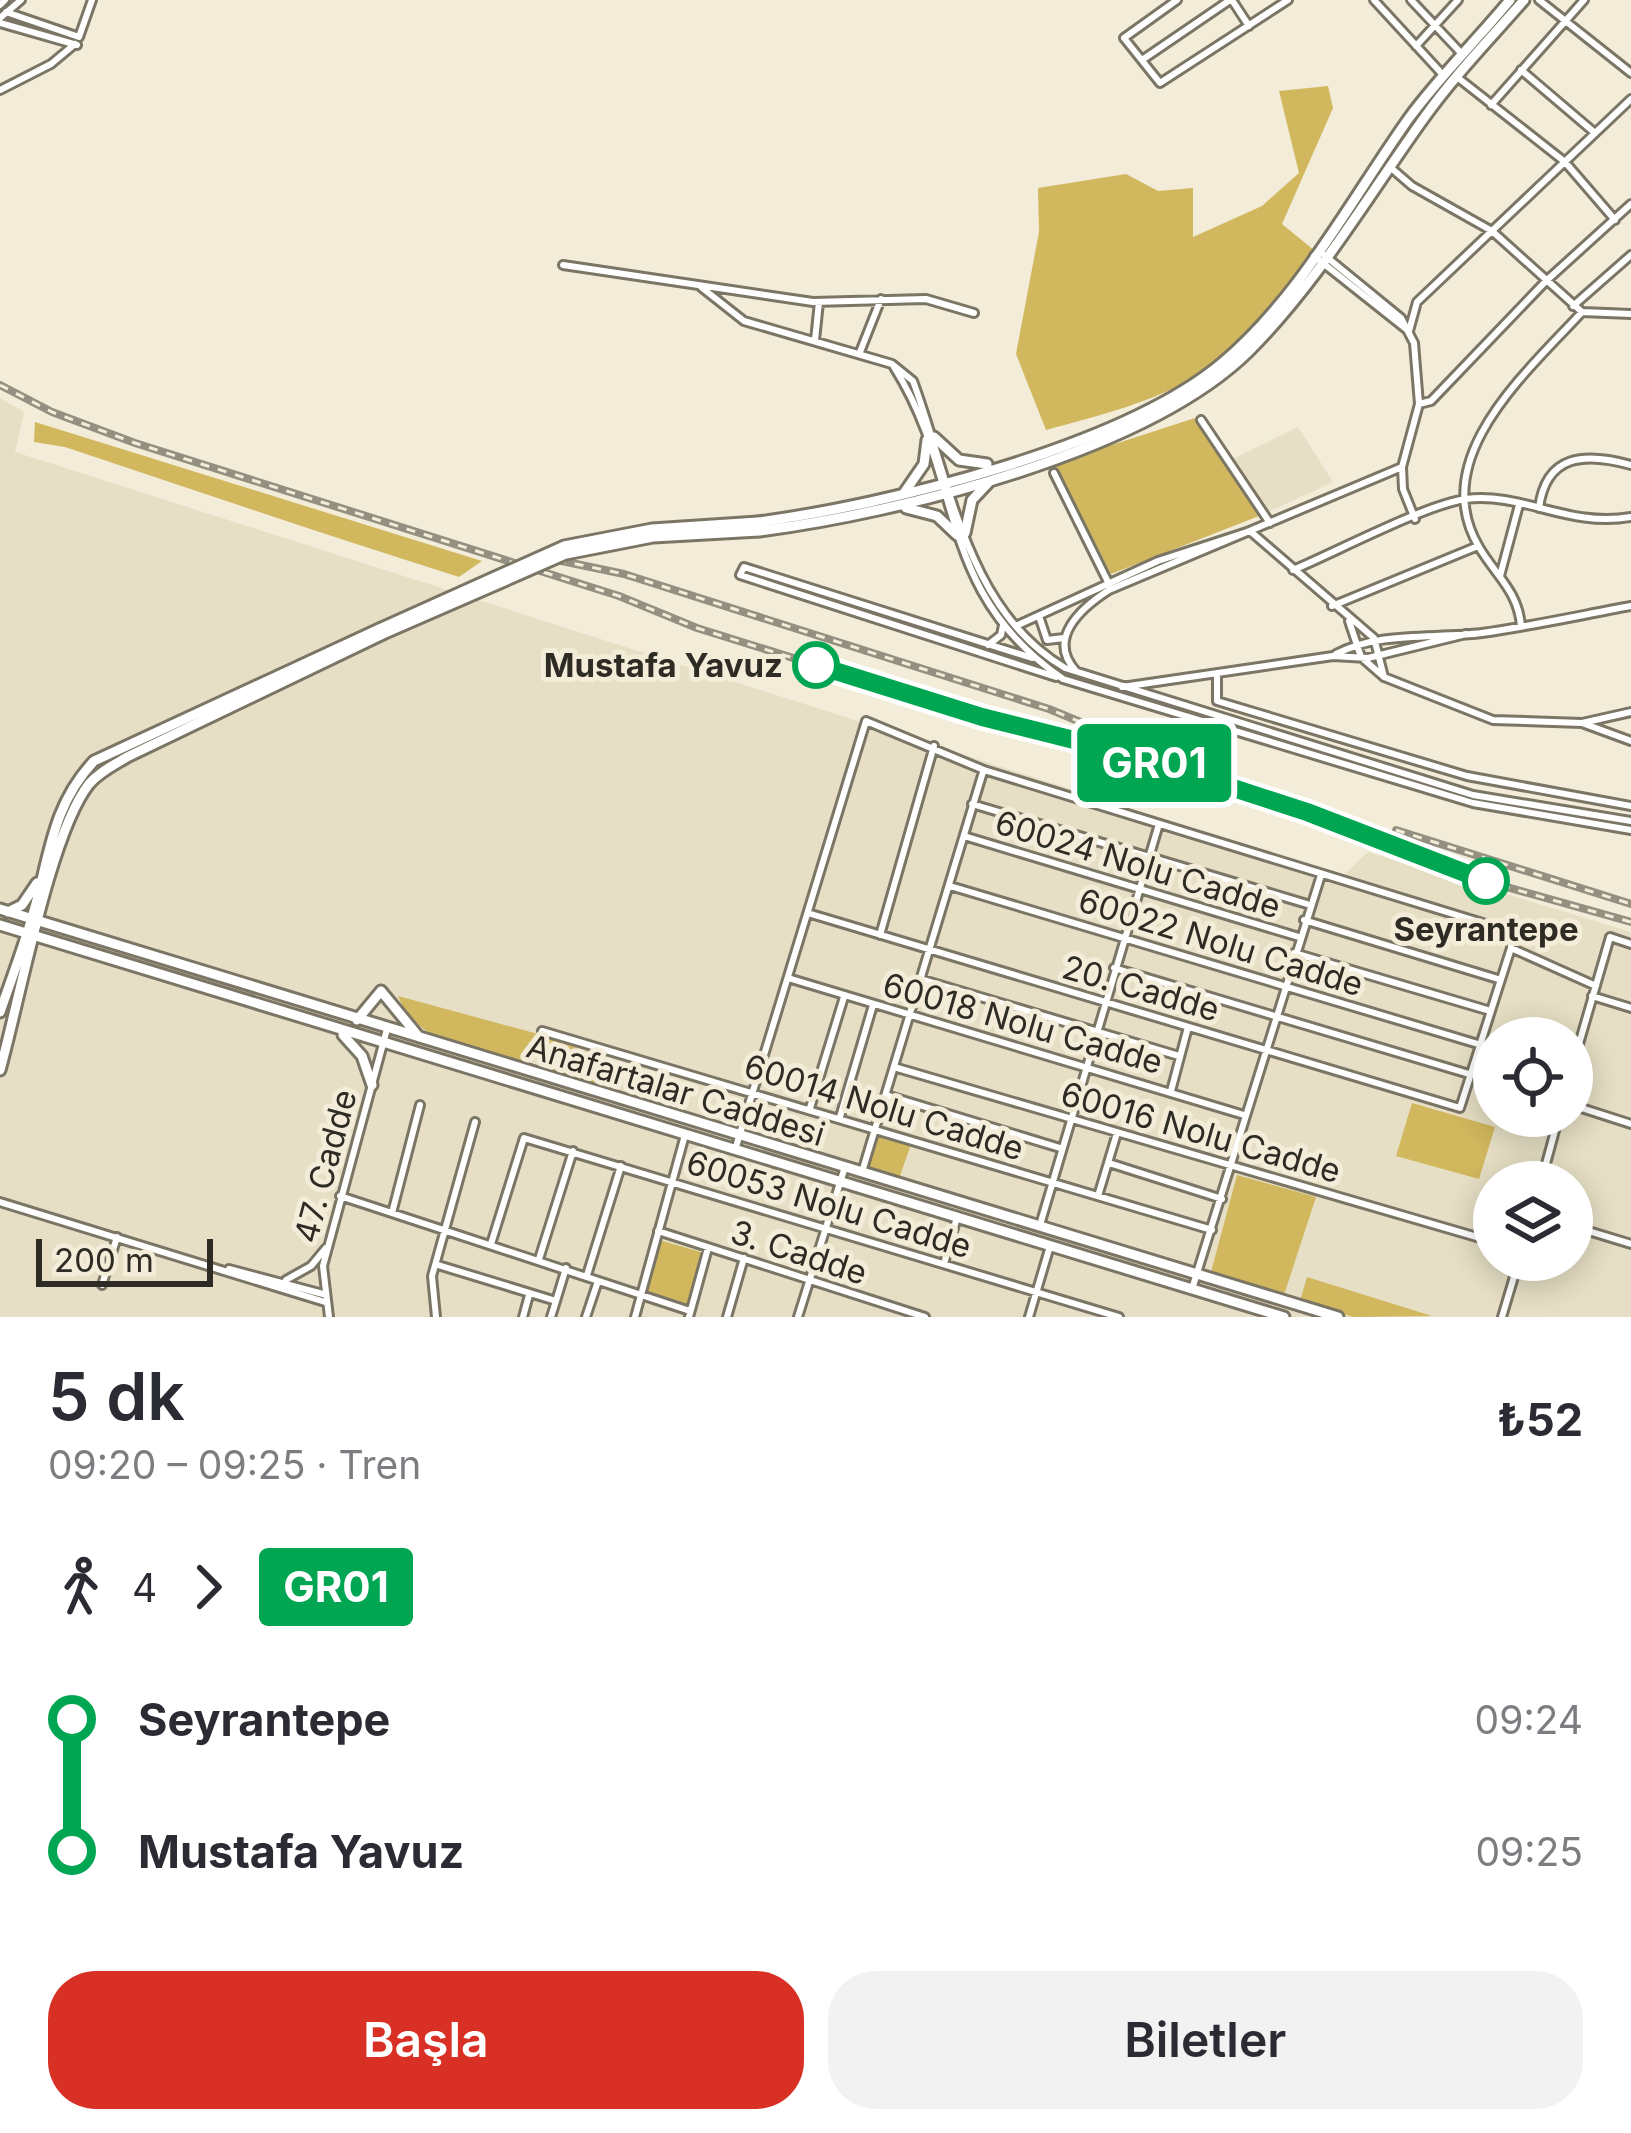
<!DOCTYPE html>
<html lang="tr">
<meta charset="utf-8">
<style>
:root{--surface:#fff;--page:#f2f2f3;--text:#2b2b33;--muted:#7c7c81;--accent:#d93025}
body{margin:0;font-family:Inter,sans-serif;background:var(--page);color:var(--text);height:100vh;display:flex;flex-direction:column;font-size:45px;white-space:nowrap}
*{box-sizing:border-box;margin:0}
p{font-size:39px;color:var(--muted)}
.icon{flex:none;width:66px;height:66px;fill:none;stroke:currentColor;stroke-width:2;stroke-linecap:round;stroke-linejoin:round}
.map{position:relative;height:1317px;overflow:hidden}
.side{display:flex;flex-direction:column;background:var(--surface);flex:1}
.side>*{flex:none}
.badge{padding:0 24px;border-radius:9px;font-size:42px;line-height:78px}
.fabs{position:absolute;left:1473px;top:1017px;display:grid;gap:24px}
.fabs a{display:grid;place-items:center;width:120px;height:120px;border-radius:50%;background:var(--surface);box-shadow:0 6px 30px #0003;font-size:60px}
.scale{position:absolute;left:36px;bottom:30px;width:177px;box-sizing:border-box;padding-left:12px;border:6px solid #2d2b24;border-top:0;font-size:33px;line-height:42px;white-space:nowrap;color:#2d2b24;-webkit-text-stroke:9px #f2ecd8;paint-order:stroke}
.map>.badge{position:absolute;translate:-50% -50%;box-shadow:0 0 0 6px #fff}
.legs{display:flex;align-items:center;gap:18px;height:132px;padding:0 48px;font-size:39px}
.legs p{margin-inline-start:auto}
.summary{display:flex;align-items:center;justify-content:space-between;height:204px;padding:0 48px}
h1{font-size:66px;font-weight:600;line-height:90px}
.primary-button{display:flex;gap:24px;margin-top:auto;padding:24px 48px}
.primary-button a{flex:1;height:138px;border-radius:48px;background:var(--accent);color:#fff;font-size:48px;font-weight:600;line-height:138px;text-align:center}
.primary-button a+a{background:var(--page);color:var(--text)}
ul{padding:0 48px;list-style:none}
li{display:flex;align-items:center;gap:42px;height:132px;font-size:45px}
li i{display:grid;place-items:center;width:18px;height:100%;margin:0 15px;background:currentColor}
li i::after{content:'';width:30px;height:30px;margin:-15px;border:9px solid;border-radius:50%;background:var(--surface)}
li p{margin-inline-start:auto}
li:first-child i{background:linear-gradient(#0000 50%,currentColor 0)}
li:last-child i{background:linear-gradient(currentColor 50%,#0000 0)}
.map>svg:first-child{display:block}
.built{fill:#e6dfc5;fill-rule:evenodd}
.green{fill:#d1b75d}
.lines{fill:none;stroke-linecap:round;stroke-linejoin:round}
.minor-casing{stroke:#7a7564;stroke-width:12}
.major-casing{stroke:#7a7564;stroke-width:15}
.minor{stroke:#fff;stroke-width:6}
.major{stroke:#fff;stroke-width:9}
.rail-casing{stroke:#938f81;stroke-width:8}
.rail{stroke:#f2ecd8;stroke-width:3;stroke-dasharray:9;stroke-linecap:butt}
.major-bridge-casing{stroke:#7a7564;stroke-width:15;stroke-linecap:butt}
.major-bridge{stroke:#fff;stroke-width:9}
.line-1-casing{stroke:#fff;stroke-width:27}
.line-1{stroke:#00a651;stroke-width:18}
.stop-1-dot{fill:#fff;stroke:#00a651;stroke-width:6}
.labels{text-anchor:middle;stroke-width:10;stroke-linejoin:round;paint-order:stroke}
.stop-label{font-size:33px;font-weight:bold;fill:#2d2b24;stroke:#f2ecd8;text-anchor:end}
.street-label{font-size:33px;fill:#2d2b24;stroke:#f2ecd8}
</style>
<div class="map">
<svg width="1631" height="1317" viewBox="0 0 1631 1317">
<rect width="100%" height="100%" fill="#f2ecd8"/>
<!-- built -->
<path class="built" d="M0 398 24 412 15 452 1343 876 1368 852 1631 932V1317H0ZM1494 1038H1572V1116H1494ZM1494 1182H1572V1260H1494Z
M1298 427 1333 482 1268 512 1231 460Z"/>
<!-- green -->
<path class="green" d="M1328 86 1333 108 1282 224 1315 251C1278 294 1238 355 1186 382 1143 405 1093 417 1046 430L1016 354 1039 232 1038 188 1126 174 1158 191 1193 188V237L1262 206 1299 173 1279 91Z
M1195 418 1259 516 1111 574 1053 464Z
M35 422 482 561 459 577C327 535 196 491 65 447L34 442Z
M398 996 538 1034 526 1063C478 1050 419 1047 398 996Z
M548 1038 613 1060 604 1087 539 1065Z
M1412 1103 1495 1127 1479 1179 1396 1156Z
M878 1134 911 1144 898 1182 866 1171Z
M1237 1175 1316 1197 1284 1295 1211 1272Z
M659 1240 704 1253 688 1304 646 1291Z
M1307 1277 1432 1316 1353 1317 1300 1301Z"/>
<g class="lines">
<!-- minor casing -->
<g class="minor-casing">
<path id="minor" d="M1177 0 1124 38 1160 83 1288 0
M1232 0 1249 26
M1374 0 1444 76
M1411 0 1462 54
M1539 0 1631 73
M0 5 5 0
M6 12 79 37 92 0
M0 18 21 0
M0 23 77 45
M1416 46 1458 0
M1142 60 1230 0
M1521 70 1595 133
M1457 77 1565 162 1615 220
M0 90 51 64 75 44
M1491 105 1584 0
M1390 167 1412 186 1492 231 1582 312
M1324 255 1401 318 1414 343 1419 404 1402 467 1403 489 1415 519
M1314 256 1406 329
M563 265 813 302 926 299 974 313
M701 287 744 321 892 364 913 381C950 480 966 610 1065 668L1473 795 1631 821
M1573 306 1631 255
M1409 331 1417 302 1631 99
M815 340 819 302
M860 352 881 299
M894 367C966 481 934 590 1063 679L1473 803 1631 830
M1419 404 1431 401 1546 281 1631 204
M1201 420 1270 523
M1054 473 1108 582
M1539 508C1546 454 1585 452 1631 465
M1293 570C1334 553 1427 504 1466 499 1523 492 1568 528 1631 517
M740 575 744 567 1032 658
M740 575 1056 677
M1500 576 1519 505
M1332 606 1478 546
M1040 619 1047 640 1064 638
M1349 621 1361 657 1384 677 1493 720 1582 723 1631 712
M1018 625 1158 561 1250 531 1374 638 1384 677
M1521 626C1518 591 1496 576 1479 547 1426 458 1528 371 1582 312L1631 314
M988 645 1001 635 1003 625
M1336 654C1380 631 1433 639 1482 633 1532 626 1582 615 1631 606
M1076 671C1046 639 1081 608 1109 590L1402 467
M1217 673V701L1467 776 1631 806
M1122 687 1333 656 1368 658 1466 634
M1582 723 1631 741
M972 804 1307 904
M964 836 1299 937
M950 886 1478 1044
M811 914 1460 1108 1511 948 1596 986
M1304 920 1498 979
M880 935 934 746
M1294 953 1487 1010
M1114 968 1469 1074
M788 978 1244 1115
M923 980 1179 1056
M1592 996 1631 1008
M542 1031 1212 1230
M894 1067 1494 1242
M1572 1068 1610 937 1631 944
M1171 1091 1188 1027
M886 1095 1060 1148
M1572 1105 1631 1124
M810 1108 844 997
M840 1117 873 1005
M735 1150 866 721 984 770 1512 932 1511 948
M1109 1163 1222 1199
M862 1172 983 772
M1541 1182 1559 1116
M340 1196 690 1311
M1098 1196 1117 1133
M0 1202 325 1302
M392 1213 420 1105
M1040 1225 1159 824
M1572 1226 1631 1244
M658 1231 925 1317
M491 1244 524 1138 1119 1317
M539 1259 573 1151
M944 1264 957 1217
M438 1265 556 1301 566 1268
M229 1269 323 1294
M587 1275 621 1166
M286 1280 311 1266 326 1248
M102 1285 117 1237
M1192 1289 1321 875
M329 1317 323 1266 387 1029
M436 1317 432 1276 475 1122
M523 1317 529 1295
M551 1317 556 1301
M586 1317 598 1281
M635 1317 685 1135
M689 1317 708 1248
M727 1317 744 1258
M798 1317 844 1170
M1029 1317 1050 1246
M1502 1317 1519 1260"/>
</g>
<!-- major casing -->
<g class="major-casing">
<path id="major" d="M934 437 959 460 987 464
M904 493 924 464 927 440
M906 508 937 516 957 535
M758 522C887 505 1121 447 1221 364 1300 298 1350 201 1409 118 1439 77 1477 40 1510 0
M759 531C899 513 1147 452 1249 351 1317 283 1368 196 1424 118 1454 76 1490 39 1524 0
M965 533 972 500 990 481
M0 909 1338 1317
M8 912 22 905 37 883
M0 925 1284 1317
M381 991 419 1037
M0 1012C13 974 28 936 38 896 51 844 56 802 94 761L379 629
M357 1020 381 991
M343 1035 362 1056 372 1085
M0 1070C19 1003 50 833 89 784 99 772 114 765 127 757L383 634"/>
</g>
<!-- minor -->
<use href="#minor" class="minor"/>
<!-- major -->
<use href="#major" class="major"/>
<!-- rail casing -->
<g class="rail-casing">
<path id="rail" d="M0 385 52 412 135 443 619 596 697 628 982 717 1126 753 1307 812 1485 881 1631 922
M557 560 624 574 1049 709 1112 735
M1396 830 1631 904"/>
</g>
<!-- rail -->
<use href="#rail" class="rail"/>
<!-- major-bridge casing -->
<g class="major-bridge-casing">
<path id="major-bridge" d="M379 629 564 546 652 529 758 522
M383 634 566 554 653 537 759 531"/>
</g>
<!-- major-bridge -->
<use href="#major-bridge" class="major-bridge"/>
</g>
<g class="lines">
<!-- line-1 casing -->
<g class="line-1-casing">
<path id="line-1" d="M816 665 982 717 1126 753 1307 812 1486 881"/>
</g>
<!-- line-1 -->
<use href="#line-1" class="line-1"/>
</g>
<!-- markers -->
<g class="stop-1-dot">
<circle cx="816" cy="665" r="21"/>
<circle cx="1486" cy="881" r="21"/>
</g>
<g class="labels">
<!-- stop labels -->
<g class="stop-label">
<text x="783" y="677">Mustafa Yavuz</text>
<text x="1486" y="941" text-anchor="middle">Seyrantepe</text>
</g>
<!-- street labels -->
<g class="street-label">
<text transform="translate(1138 864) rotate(17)" y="12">60024 Nolu Cadde</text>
<text transform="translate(1221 942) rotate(17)" y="12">60022 Nolu Cadde</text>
<text transform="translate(1141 988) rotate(16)" y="12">20. Cadde</text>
<text transform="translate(1023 1023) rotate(16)" y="12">60018 Nolu Cadde</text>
<text transform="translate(676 1090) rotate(17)" y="12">Anafartalar Caddesi</text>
<text transform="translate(884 1107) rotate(17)" y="12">60014 Nolu Cadde</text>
<text transform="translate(1201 1132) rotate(16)" y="12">60016 Nolu Cadde</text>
<text transform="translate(325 1166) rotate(-75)" y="12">47. Cadde</text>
<text transform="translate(829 1204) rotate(17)" y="12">60053 Nolu Cadde</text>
<text transform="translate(799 1252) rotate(18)" y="12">3. Cadde</text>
</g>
</g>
</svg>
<div class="fabs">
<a><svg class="icon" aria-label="locate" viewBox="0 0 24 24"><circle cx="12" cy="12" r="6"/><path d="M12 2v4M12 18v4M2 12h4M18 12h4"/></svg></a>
<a><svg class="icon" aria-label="layers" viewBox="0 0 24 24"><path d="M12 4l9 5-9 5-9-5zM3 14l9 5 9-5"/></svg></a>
</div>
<div class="scale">200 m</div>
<b class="badge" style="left:1154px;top:763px;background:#00a651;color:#fff">GR01</b>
</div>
<section class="side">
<div class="summary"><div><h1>5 dk</h1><p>09:20 – 09:25 · Tren</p></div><b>₺52</b></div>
<div class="legs"><svg class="icon" aria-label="walk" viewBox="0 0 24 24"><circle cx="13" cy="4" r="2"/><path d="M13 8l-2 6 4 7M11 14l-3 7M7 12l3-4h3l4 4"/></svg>4<svg class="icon" aria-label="forward" viewBox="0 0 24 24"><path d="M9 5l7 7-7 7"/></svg><b class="badge" style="background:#00a651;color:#fff">GR01</b></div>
<ul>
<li><i style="color:#00a651"></i><b>Seyrantepe</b><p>09:24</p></li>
<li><i style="color:#00a651"></i><b>Mustafa Yavuz</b><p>09:25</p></li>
</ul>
<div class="primary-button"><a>Başla</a><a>Biletler</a></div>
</section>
